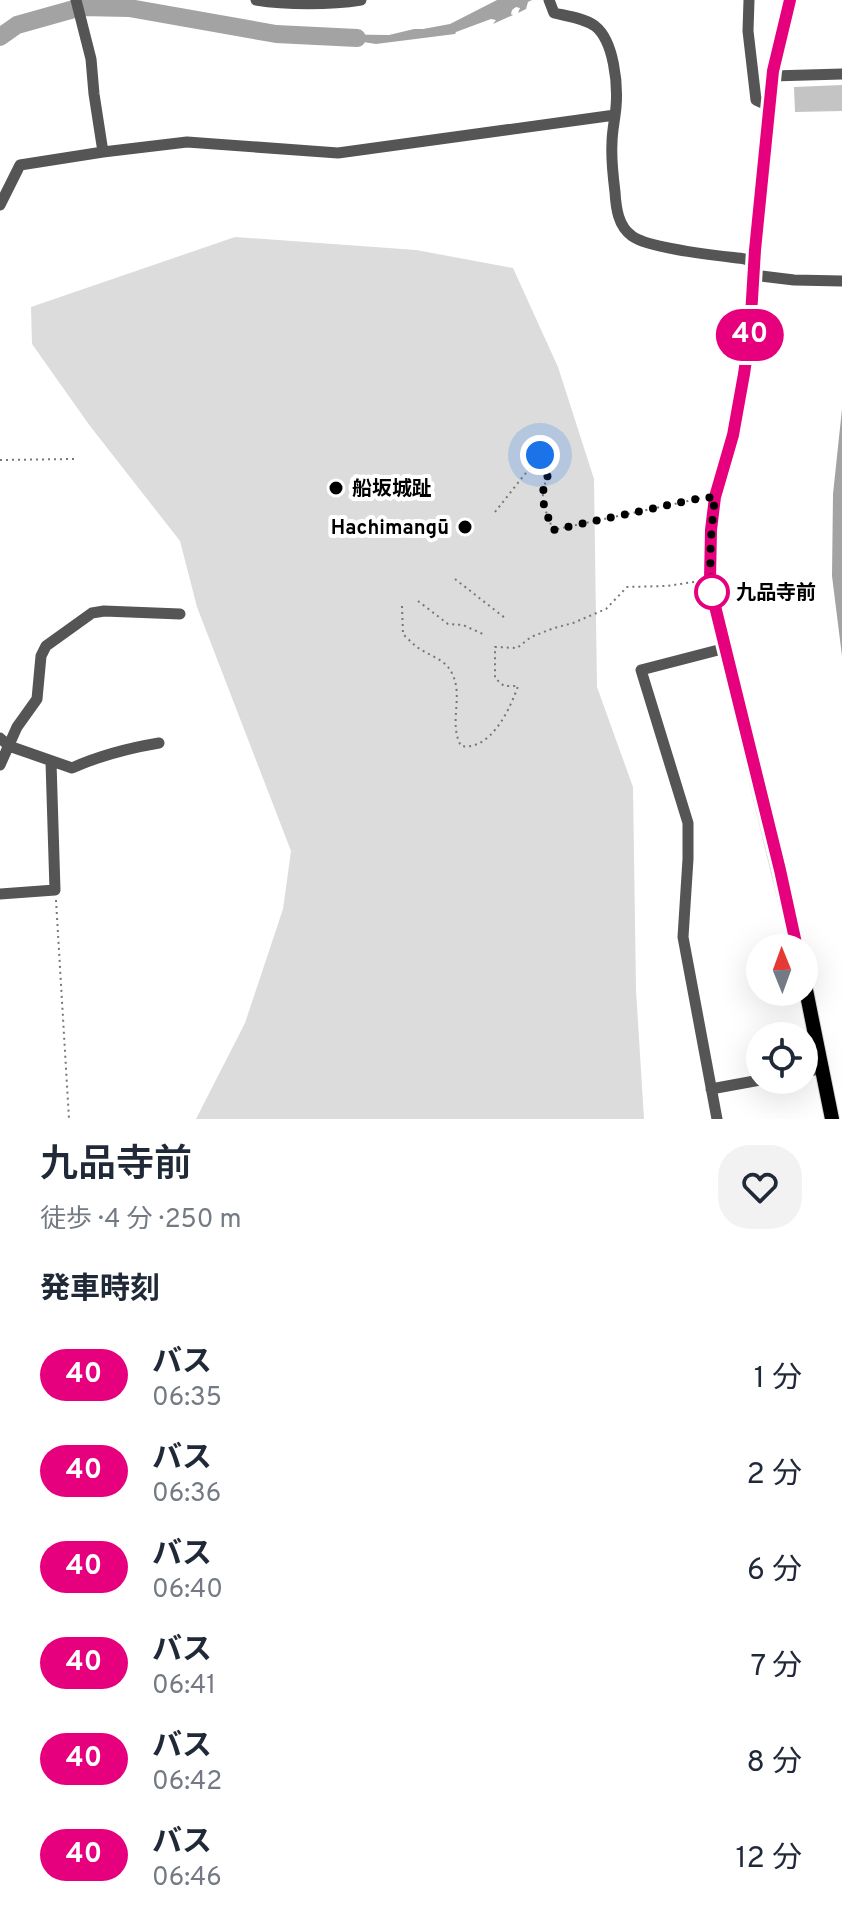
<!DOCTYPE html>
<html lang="ja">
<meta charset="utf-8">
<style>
:root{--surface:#fff;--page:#f2f2f3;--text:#1f2937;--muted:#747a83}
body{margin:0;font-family:Overpass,"Noto Sans JP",sans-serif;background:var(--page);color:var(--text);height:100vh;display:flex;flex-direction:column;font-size:30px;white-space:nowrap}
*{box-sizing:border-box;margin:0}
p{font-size:26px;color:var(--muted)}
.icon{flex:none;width:44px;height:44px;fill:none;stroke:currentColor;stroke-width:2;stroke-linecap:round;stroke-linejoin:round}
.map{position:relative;height:1119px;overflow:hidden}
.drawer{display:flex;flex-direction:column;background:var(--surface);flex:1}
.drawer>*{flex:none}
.badge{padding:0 16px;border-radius:26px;font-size:28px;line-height:52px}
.needle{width:52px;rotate:359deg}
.controls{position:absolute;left:746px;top:934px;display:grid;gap:16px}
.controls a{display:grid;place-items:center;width:72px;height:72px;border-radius:50%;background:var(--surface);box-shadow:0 8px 32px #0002;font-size:40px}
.you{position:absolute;width:40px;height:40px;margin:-20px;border:6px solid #fff;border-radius:50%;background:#1a73e8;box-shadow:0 0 0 12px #1a73e833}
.map>.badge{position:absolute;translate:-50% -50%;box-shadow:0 0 0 4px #fff}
h2{padding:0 40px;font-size:30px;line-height:72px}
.round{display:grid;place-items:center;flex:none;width:84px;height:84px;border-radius:32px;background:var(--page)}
.summary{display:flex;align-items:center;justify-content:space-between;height:136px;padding:0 40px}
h1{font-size:38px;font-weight:600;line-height:60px}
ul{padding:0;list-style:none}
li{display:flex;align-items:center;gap:24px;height:96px;padding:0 40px}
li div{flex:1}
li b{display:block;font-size:30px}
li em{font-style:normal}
li .badge{min-width:88px;font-weight:700;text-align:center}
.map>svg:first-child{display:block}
.green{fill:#dcdcdc}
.water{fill:#a3a3a3}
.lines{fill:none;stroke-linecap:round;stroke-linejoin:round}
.river{stroke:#a3a3a3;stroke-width:18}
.building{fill:#c4c4c4}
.major-casing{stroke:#dbdbdb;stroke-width:16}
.path{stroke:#777;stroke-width:2;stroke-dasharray:2 4;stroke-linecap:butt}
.minor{stroke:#555;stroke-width:11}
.major{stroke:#000;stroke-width:14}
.line-casing{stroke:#fff;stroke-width:18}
.line{stroke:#e6007e;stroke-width:12}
.walk{stroke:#000;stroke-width:8;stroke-dasharray:0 14.4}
.poi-dot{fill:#000;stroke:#fff;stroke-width:3}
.stop-dot{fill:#fff;stroke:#e6007e;stroke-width:4}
.labels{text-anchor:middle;stroke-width:8;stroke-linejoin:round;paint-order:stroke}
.poi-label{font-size:20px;font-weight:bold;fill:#000;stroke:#fff;text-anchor:start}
.stop-label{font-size:20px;font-weight:bold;fill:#000;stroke:#fff;text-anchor:start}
</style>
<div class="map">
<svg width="842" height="1119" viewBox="0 0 842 1119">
<rect width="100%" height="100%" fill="#fff"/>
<!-- green -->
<path class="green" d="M235 237 416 250 513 268 558 367 594 479 597 687 633 787 636 990 644 1119H196L245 1023 283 909 291 851 197 607 180 541 90 426 32 344 31 307Z"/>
<!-- water -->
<path class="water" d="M497 0H532L528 2 526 9 518 13 520 8 516 7 512 10 511 14 513 15 493 24 496 20 491 19 456 32 455 34 376 44 313 34 389 35 414 29H423L450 24Z
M842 409V656L832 576 833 494Z"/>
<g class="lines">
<!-- river -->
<path class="river" d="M0 37 17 25 81 7 129 8 276 34 357 38"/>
</g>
<!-- building -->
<path class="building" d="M842 85V111L795 112 794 87Z"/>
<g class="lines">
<!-- major casing -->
<g class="major-casing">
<path id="major" d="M790 0 773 71 755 250 750 332 741 396 733 435 715 497 711 530 710 579 713 598 797 948
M804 980 832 1119"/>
</g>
<!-- path -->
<path class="path" d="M0 460 75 459
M495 512 540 455H546L551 468C538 498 542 501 553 530L702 498
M455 579 505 618
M418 601 448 624 463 625 485 635
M402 606 403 634C407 638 412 643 417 647 426 654 441 658 448 667 467 692 447 720 461 746 491 751 510 709 518 686H504L495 678V647L517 648 531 637 554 628 573 623 606 609 627 587 667 586 700 581
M56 900 69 1119"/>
<!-- minor -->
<path class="minor" d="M76 0 91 59 94 94 103 152
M256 0C286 5 331 5 361 0
M549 0 554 13C567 16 584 18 595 26 614 41 618 84 616 107 615 119 612 131 612 143 611 159 613 176 615 192 616 208 618 226 632 236 649 249 722 256 745 259L754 263
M749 0 748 31 756 100 769 106
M772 76 842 74
M0 205 20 165 103 152 187 142 338 153 615 115
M753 275 794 280 842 281
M0 738 9 746 72 768C101 755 129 748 159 743
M0 765 17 727 37 699 41 656 46 646 92 613 104 611 180 614
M0 894 55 890 51 762
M804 1072 823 1068
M711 1089 760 1080
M717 1119 683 937 688 859V823L641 670 726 648"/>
<!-- major -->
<use href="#major" class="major"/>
</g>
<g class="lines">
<!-- line casing -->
<g class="line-casing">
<path id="line" d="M790 0 773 71 755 250 750 332 744 374 733 435 715 497 711 530 710 579 713 598 780 870 797 948"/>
</g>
<!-- line -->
<use href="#line" class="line"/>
<!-- walk -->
<path class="walk" d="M540 455H546L551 468C538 497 542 501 553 530L701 498 715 497C711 531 708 564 713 598L712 592"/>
</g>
<!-- markers -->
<g class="poi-dot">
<circle cx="336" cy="488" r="8"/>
<circle cx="465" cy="527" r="8"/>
</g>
<circle class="stop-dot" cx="712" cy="592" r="16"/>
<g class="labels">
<!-- poi labels -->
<g class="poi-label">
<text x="352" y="495">船坂城趾</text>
<text x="449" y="534" text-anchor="end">Hachimangū</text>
</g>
<!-- stop labels -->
<g class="stop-label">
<text x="736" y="599">九品寺前</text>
</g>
</g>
</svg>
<div class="controls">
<a><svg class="needle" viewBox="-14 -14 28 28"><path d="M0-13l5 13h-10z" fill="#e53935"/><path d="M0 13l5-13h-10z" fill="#747a83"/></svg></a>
<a><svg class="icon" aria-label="locate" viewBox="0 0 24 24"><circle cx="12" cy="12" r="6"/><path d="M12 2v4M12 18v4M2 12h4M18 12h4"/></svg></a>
</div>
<div class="you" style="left:540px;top:455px"></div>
<b class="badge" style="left:750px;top:335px;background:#e6007e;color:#fff">40</b>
</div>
<section class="drawer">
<div class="summary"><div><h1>九品寺前</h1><p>徒歩 · 4 分 · 250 m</p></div><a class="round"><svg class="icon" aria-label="heart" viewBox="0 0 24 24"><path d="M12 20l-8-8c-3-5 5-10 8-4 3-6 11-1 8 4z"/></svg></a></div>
<h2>発車時刻</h2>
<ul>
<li><span class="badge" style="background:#e6007e;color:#fff">40</span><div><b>バス</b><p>06:35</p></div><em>1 分</em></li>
<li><span class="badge" style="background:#e6007e;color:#fff">40</span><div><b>バス</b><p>06:36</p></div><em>2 分</em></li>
<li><span class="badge" style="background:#e6007e;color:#fff">40</span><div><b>バス</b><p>06:40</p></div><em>6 分</em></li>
<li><span class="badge" style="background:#e6007e;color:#fff">40</span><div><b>バス</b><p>06:41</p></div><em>7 分</em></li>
<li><span class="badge" style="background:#e6007e;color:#fff">40</span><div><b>バス</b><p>06:42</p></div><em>8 分</em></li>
<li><span class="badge" style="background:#e6007e;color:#fff">40</span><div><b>バス</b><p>06:46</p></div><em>12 分</em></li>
</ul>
</section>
